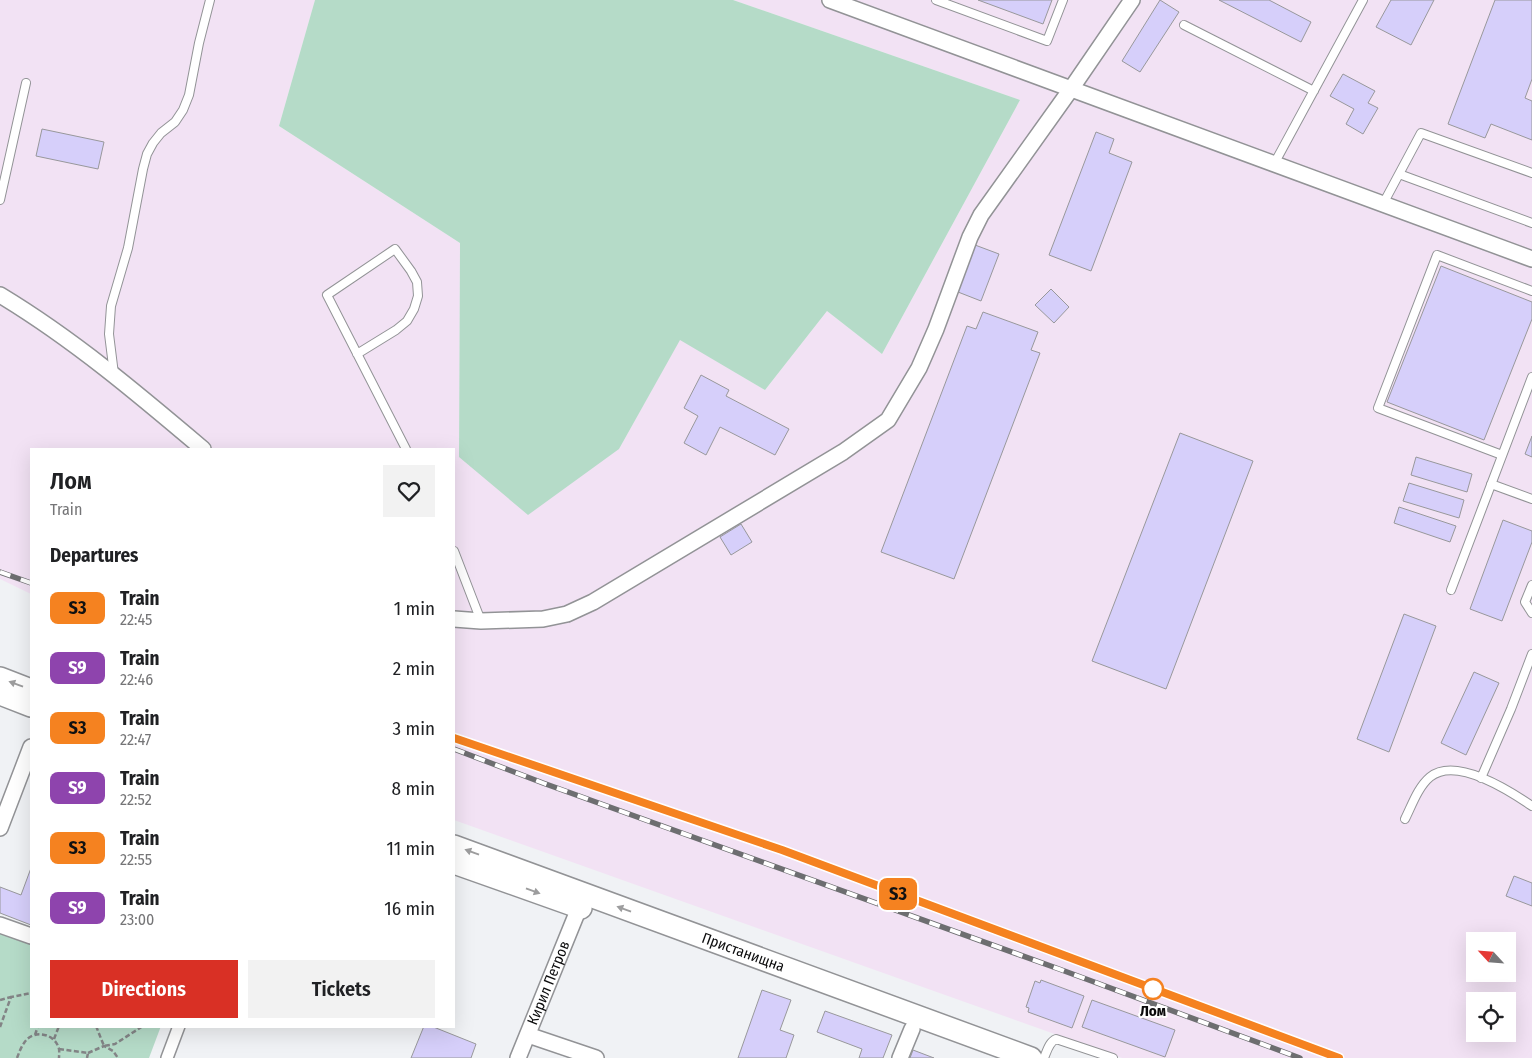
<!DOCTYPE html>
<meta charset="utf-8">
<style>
:root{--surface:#fff;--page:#f2f2f2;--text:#202124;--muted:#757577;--accent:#d93025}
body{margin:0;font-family:"Fira Sans Condensed",sans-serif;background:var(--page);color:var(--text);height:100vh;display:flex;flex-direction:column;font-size:19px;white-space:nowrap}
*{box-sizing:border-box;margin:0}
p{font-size:16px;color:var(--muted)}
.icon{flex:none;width:28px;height:28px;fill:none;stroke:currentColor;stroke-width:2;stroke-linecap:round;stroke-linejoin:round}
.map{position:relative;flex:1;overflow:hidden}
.sheet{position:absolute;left:30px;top:448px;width:425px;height:580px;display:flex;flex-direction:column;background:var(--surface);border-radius:0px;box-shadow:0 5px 20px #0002}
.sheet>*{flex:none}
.badge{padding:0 10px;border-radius:8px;font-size:18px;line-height:32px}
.needle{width:32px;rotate:296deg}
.tools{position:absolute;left:1466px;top:932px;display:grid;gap:10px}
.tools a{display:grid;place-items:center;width:50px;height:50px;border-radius:0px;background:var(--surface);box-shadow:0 5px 20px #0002;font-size:25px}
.map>.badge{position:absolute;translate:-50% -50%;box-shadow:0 0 0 2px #fff}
h2{padding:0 20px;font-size:19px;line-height:45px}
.round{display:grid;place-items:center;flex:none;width:52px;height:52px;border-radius:0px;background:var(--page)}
.overview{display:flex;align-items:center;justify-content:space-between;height:85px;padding:0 20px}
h1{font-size:24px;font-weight:600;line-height:38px}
.action{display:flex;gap:10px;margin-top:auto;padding:10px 20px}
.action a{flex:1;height:58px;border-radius:0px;background:var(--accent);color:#fff;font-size:20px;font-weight:600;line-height:58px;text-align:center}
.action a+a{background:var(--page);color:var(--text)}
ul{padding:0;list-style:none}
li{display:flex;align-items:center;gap:15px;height:60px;padding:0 20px}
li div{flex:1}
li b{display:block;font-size:19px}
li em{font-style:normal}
li .badge{min-width:55px;font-weight:700;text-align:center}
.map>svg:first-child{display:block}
.industrial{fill:#f2e2f4;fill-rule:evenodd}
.green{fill:#b5dbc8}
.building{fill:#d6cffa;stroke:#98989b}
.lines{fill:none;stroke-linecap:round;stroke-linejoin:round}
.service-casing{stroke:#929396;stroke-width:10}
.pedestrian-casing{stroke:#929396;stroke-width:14}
.minor-casing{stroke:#929396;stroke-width:18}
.secondary-casing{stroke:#929396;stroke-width:24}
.path{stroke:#838486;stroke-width:2.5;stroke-dasharray:5 2.5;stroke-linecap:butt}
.service{stroke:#fff;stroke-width:8}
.pedestrian{stroke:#fff;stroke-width:11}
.minor{stroke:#fff;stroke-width:15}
.secondary{stroke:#fff;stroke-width:21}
.rail-casing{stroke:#6d6e70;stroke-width:5.5}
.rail{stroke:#fff;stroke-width:4;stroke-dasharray:11;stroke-linecap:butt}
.oneway{fill:#9d9d9e}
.line-casing{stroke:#fff;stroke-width:11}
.line{stroke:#f58220;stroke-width:8}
.stop-dot{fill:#fff;stroke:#f58220;stroke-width:2.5}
.labels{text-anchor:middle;stroke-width:4;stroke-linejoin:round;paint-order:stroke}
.street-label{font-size:15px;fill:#0b0b0c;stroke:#fff}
.stop-label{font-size:15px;font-weight:bold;fill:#0b0b0c;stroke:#fff}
</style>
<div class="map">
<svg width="1532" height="1058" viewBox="0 0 1532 1058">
<rect width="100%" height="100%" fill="#f0f2f5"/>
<!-- industrial -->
<path class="industrial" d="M0 0H315L279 126 460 243 459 456 619 449 680 339 765 390 827 311 882 354 1020 100 733 0H1532V1058H1122L454 820V449H31V594L0 579ZM1475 941H1508V974H1475ZM1475 1001H1508V1034H1475Z"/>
<!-- green -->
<path class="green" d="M315 0H733L1020 100 882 354 827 311 765 390 680 340 619 449 528 515 459 457 460 243 279 126Z
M0 931 31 943V1026H161L149 1058H0Z"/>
<!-- building -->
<path class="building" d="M978 0H1052L1043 24Z
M1160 0 1179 12 1140 72 1122 61Z
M1219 0H1269L1311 22 1301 42Z
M1391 0H1434L1411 45 1376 27Z
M1495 0H1532V79L1525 98 1532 101V140L1491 124 1485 138 1448 124Z
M1343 74 1375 91 1368 103 1378 108 1363 134 1346 124 1354 109 1330 96Z
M42 129 104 142 98 169 36 156Z
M1096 132 1114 139 1109 153 1132 162 1091 271 1049 255Z
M975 245 999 254 981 301 958 292Z
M1441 266 1532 302V319L1484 440 1387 402Z
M1051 289 1069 307 1054 323 1035 305Z
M983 312 1038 332 1031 350 1040 353 954 579 881 552 967 326 976 329Z
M701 375 729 390 726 396 789 429 775 455 720 427 706 455 684 443 698 416 684 408Z
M1180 433 1253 461 1166 689 1092 661Z
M1532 436V457L1525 454Z
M1416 457 1472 474 1467 492 1411 475Z
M1409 483 1464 500 1459 518 1403 501Z
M1399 507 1456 526 1450 542 1394 523Z
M1503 520 1532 531V542L1502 621 1470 609Z
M741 524 752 542 731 555 720 537Z
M1404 614 1436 626 1389 752 1357 739Z
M1474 672 1499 683 1466 755 1441 743Z
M31 868V925L0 913V887L21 895Z
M1514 876 1532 883V906L1506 896Z
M1041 980 1084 996 1072 1028 1028 1012 1029 1008 1026 1007 1035 981 1040 983Z
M762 990 791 1000 780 1030 794 1035 786 1058H738Z
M1092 1000 1175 1030 1165 1057 1082 1027Z
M825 1011 892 1035 883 1058H859L862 1049 817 1032Z
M424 1026H431L476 1044 471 1058H411Z
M913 1050 934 1058H910Z"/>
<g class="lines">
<!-- service casing -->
<g class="service-casing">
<path id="service" d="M936 0 1047 41 1063 0
M1184 25 1314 91
M1274 164 1363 0
M1399 174 1532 223
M0 200 26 83
M1383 204 1421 133 1532 173
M357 354 396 330 407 321 414 309 418 296 417 282 411 271 395 249 327 295 406 449
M114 374 109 334 111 306 128 248 143 169 147 154 153 143 161 133 175 122 183 110 189 95 199 43 210 0
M1502 455 1378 408 1437 255 1532 291
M1491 484 1532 499
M454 551 481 621
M1532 585 1525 602 1532 613
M1451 590 1532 377
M1481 778 1511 709 1532 654
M1405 819C1412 805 1418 787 1430 777 1456 756 1510 791 1532 806
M1044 1058C1047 1051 1049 1042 1056 1039L1113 1058"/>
</g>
<!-- pedestrian casing -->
<g class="pedestrian-casing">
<path id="pedestrian" d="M167 1058 179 1026"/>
</g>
<!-- minor casing -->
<g class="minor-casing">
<g id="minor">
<path d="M830 0 1532 259"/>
<path d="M0 295C73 339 138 394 203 449"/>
<path d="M454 619 481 621 543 619 567 614 593 602 843 452 888 420 919 368 936 329 970 237 981 215 1071 89 1132 0"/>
<path d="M0 828 31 747"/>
<path d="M0 925 31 936"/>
<path d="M528 1035 596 1058"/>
<path id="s1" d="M518 1058 579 908"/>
<path d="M900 1058 912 1029"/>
</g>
</g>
<!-- secondary casing -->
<g class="secondary-casing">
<g id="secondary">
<path d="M0 678 31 690"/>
<path d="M0 694 31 706"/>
<path id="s2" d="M454 846 1031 1058"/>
<path d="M454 863 581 908"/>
</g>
</g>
<!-- path -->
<path class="path" d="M0 1000 11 997
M96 1026 104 1046 115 1044 143 1026
M0 1027 11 997 31 993
M35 1035 38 1026
M54 1039 59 1026
M59 1049 88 1053 87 1058
M88 1053 104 1046 113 1051 118 1058
M17 1058C19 1053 21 1047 24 1043 32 1030 52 1032 58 1046 60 1050 59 1054 59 1058"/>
<!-- service -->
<use href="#service" class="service"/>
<!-- pedestrian -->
<use href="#pedestrian" class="pedestrian"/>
<!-- minor -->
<use href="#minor" class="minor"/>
<!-- secondary -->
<use href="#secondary" class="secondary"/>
<!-- rail casing -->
<g class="rail-casing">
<path id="rail" d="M0 572 31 583
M454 738 781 850 1339 1058
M454 749 543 783 1059 969 1300 1058"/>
</g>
<!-- rail -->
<use href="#rail" class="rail"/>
</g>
<!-- one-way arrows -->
<defs><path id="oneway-solid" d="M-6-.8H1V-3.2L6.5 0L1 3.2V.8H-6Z" transform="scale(1.25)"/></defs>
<g class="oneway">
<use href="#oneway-solid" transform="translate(16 684) rotate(-160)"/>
<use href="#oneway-solid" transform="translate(472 852) rotate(-160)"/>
<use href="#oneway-solid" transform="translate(533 891) rotate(20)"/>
<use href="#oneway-solid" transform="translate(624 909) rotate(-160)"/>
</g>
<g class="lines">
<!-- line casing -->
<g class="line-casing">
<path id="line" d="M454 738 782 850 1339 1058"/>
</g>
<!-- line -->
<use href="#line" class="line"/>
</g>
<!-- markers -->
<circle class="stop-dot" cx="1153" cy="989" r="10"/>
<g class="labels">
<!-- street labels -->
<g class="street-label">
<text dy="5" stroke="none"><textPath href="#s2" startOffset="308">Пристанищна</textPath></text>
<text dy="5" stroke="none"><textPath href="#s1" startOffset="81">Кирил Петров</textPath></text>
</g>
<!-- stop labels -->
<g class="stop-label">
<text x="1153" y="1016">Лом</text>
</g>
</g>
</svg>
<div class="tools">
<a><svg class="needle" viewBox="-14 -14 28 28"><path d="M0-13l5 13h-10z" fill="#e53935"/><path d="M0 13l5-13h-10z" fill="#757577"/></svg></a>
<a><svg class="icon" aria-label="locate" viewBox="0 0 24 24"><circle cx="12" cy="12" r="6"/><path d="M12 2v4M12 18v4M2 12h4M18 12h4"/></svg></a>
</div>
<b class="badge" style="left:898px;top:894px;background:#f58220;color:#111">S3</b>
<section class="sheet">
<div class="overview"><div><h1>Лом</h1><p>Train</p></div><a class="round"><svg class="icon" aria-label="heart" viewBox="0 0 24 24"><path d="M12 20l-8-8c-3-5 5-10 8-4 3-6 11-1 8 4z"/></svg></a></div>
<h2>Departures</h2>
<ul>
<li><span class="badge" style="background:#f58220;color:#111">S3</span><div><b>Train</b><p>22:45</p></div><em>1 min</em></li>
<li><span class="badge" style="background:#8e44ad;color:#fff">S9</span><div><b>Train</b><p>22:46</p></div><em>2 min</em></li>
<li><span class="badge" style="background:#f58220;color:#111">S3</span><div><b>Train</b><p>22:47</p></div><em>3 min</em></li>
<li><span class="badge" style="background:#8e44ad;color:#fff">S9</span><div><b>Train</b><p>22:52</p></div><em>8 min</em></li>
<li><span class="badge" style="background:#f58220;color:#111">S3</span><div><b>Train</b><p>22:55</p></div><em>11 min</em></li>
<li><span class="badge" style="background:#8e44ad;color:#fff">S9</span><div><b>Train</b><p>23:00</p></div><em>16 min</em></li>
</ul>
<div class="action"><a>Directions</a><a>Tickets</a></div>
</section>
</div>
